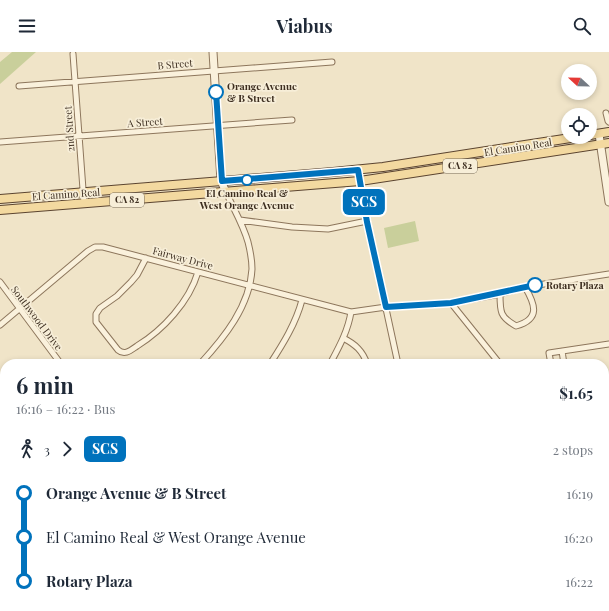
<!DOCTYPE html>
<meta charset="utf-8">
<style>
:root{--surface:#fff;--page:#f6f6f7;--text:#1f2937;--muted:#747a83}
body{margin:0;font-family:"Playfair Display",serif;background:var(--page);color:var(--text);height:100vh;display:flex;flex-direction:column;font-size:15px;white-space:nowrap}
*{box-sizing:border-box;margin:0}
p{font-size:13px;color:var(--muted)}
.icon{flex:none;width:22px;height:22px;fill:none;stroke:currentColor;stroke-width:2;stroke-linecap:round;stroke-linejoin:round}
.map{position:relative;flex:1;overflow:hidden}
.drawer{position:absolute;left:0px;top:307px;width:609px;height:252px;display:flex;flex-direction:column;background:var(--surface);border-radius:16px 16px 0 0;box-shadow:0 2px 6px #0003}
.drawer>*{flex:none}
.badge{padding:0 8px;border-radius:6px;font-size:14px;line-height:26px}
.needle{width:26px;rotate:292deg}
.controls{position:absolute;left:561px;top:12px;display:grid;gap:8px}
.controls a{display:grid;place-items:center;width:36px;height:36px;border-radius:50%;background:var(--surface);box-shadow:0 2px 6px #0003;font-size:20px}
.map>.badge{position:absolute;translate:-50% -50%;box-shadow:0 0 0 2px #fff}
.legs{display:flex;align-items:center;gap:6px;height:44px;padding:0 16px;font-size:13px}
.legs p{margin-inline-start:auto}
.head{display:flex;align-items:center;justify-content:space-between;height:68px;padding:0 16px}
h1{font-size:22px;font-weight:700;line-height:30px}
ul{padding:0 16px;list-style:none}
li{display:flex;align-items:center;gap:14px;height:44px;font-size:15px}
li i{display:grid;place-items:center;width:6px;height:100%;margin:0 5px;background:currentColor}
li i::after{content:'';width:10px;height:10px;margin:-5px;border:3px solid;border-radius:50%;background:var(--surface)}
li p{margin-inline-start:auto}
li:first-child i{background:linear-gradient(#0000 50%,currentColor 0)}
li:last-child i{background:linear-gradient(currentColor 50%,#0000 0)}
header{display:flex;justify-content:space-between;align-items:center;height:52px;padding:0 16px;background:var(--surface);font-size:18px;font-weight:700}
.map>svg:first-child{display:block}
.grass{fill:url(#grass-dots)}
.park{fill:#c9cf9b}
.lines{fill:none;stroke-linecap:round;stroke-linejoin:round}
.minor-casing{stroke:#8d765c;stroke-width:7}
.tertiary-casing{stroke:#8d765c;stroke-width:9}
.primary-casing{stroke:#5b4430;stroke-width:10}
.minor{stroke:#faf1dc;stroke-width:5}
.tertiary{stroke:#faf1dc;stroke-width:7}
.primary{stroke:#f3d9a0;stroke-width:8}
.line-1-casing{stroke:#fff;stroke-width:9}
.line-1{stroke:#0072bc;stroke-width:6}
.stop-1-dot{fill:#fff;stroke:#0072bc;stroke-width:2}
.labels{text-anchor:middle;stroke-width:3.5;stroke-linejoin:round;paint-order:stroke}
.shield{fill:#f7eed8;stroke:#756857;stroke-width:1}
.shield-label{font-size:9px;font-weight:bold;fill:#3d2e20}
.street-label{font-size:10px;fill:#3d2e20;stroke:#f7eed8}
.stop-label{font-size:10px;font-weight:bold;fill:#3d2e20;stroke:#f7eed8;text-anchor:start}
</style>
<header><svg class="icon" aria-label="menu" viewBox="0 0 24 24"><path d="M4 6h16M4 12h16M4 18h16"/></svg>Viabus<svg class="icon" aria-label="search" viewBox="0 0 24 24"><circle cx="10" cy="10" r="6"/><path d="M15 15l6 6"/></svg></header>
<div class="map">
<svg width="609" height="559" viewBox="0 0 609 559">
<defs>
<pattern id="grass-dots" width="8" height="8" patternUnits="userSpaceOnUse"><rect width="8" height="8" fill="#c9cf9b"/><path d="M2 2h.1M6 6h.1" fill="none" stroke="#aeb285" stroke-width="1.8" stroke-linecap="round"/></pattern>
</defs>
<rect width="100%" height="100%" fill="#f0e4c8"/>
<!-- grass -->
<path class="grass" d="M0 447 5 463V554H446L447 559H0Z"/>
<!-- park -->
<path class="park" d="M12 0H36L0 32V10Z
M415 169 419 189 388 196 384 176Z"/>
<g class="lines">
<!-- minor casing -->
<g class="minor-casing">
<path id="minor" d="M73 2 84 151
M19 34 332 10
M606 61 608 69 609 70
M0 90 292 68
M358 118 367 169 398 312
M240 168 292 175 328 177 367 169
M146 206 137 223 131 230 117 244 100 256 96 262V270L118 298C125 304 131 298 137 294 163 278 189 250 198 220
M0 230 61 312
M500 242C500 260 500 265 516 274 541 267 535 252 525 235
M451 251 500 312
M0 273 88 199 95 195H103L351 260 386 255 451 251 500 242 525 235 609 222
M343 286C355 292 363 299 367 312
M562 299 564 312
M200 312C224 286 250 254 252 217 252 209 250 198 248 190 243 172 233 156 226 140
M270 312C283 292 296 271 302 248
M330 312C339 295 348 279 351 260
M551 312 549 301 609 292
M0 387 5 386
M604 394 607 397 609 403
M604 455 609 454
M450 554 451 559
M561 554 575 558 584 556
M505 559H507"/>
</g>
<!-- tertiary casing -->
<g class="tertiary-casing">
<path id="tertiary" d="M213 0 221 129 226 140
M599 82 609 150
M604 553 609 552
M585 559 584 556 596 554"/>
</g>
<!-- primary casing -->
<g class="primary-casing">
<path id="primary" d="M590 83 609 80
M0 147 333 120 383 115 577 85
M0 158 360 129 609 91"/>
</g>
<!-- minor -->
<use href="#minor" class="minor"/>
<!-- tertiary -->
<use href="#tertiary" class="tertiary"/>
<!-- primary -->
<use href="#primary" class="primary"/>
</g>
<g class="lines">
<!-- line-1 casing -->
<g class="line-1-casing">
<path id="line-1" d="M216 40 222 129 358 118 367 170 386 255 451 251 535 233"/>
</g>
<!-- line-1 -->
<use href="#line-1" class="line-1"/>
</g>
<!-- markers -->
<g class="stop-1-dot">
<circle cx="216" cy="40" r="7"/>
<circle cx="247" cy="128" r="5"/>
<circle cx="535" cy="233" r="7"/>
</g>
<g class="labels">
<!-- shield labels -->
<g class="shield">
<rect x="443" y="107" width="34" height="14" rx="3"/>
<rect x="110" y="141" width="34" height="14" rx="3"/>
</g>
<g class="shield-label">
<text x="460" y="117">CA 82</text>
<text x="127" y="151">CA 82</text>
</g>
<!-- street labels -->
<g class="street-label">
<text transform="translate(175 12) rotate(-5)" y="4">B Street</text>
<text transform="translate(145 70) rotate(-4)" y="4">A Street</text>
<text transform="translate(69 77) rotate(-94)" y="4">2nd Street</text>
<text transform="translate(518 95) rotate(-9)" y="4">El Camino Real</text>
<text transform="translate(66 142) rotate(-4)" y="4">El Camino Real</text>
<text transform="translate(183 206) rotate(15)" y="4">Fairway Drive</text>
<text transform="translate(37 266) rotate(53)" y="4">Southwood Drive</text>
</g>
<!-- stop labels -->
<g class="stop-label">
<text x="227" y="38">Orange Avenue<tspan x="227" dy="12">&amp; B Street</tspan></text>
<text x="247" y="145" text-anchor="middle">El Camino Real &amp;<tspan x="247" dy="12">West Orange Avenue</tspan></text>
<text x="546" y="237">Rotary Plaza</text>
</g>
</g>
</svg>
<div class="controls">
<a><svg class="needle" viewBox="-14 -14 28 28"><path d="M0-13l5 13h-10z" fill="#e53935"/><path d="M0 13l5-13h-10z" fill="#747a83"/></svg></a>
<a><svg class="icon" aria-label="locate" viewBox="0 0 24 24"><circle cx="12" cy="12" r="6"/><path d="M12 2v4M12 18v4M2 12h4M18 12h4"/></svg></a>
</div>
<b class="badge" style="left:364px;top:150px;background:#0072bc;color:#fff">SCS</b>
<section class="drawer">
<div class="head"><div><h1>6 min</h1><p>16:16 – 16:22 · Bus</p></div><b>$1.65</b></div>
<div class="legs"><svg class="icon" aria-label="walk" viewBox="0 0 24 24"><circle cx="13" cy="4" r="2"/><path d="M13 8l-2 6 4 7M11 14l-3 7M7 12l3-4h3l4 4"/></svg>3<svg class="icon" aria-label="forward" viewBox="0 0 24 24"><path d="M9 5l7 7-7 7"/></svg><b class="badge" style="background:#0072bc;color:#fff">SCS</b><p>2 stops</p></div>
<ul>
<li><i style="color:#0072bc"></i><b>Orange Avenue &amp; B Street</b><p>16:19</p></li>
<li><i style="color:#0072bc"></i><span>El Camino Real &amp; West Orange Avenue</span><p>16:20</p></li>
<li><i style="color:#0072bc"></i><b>Rotary Plaza</b><p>16:22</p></li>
</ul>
</section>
</div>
